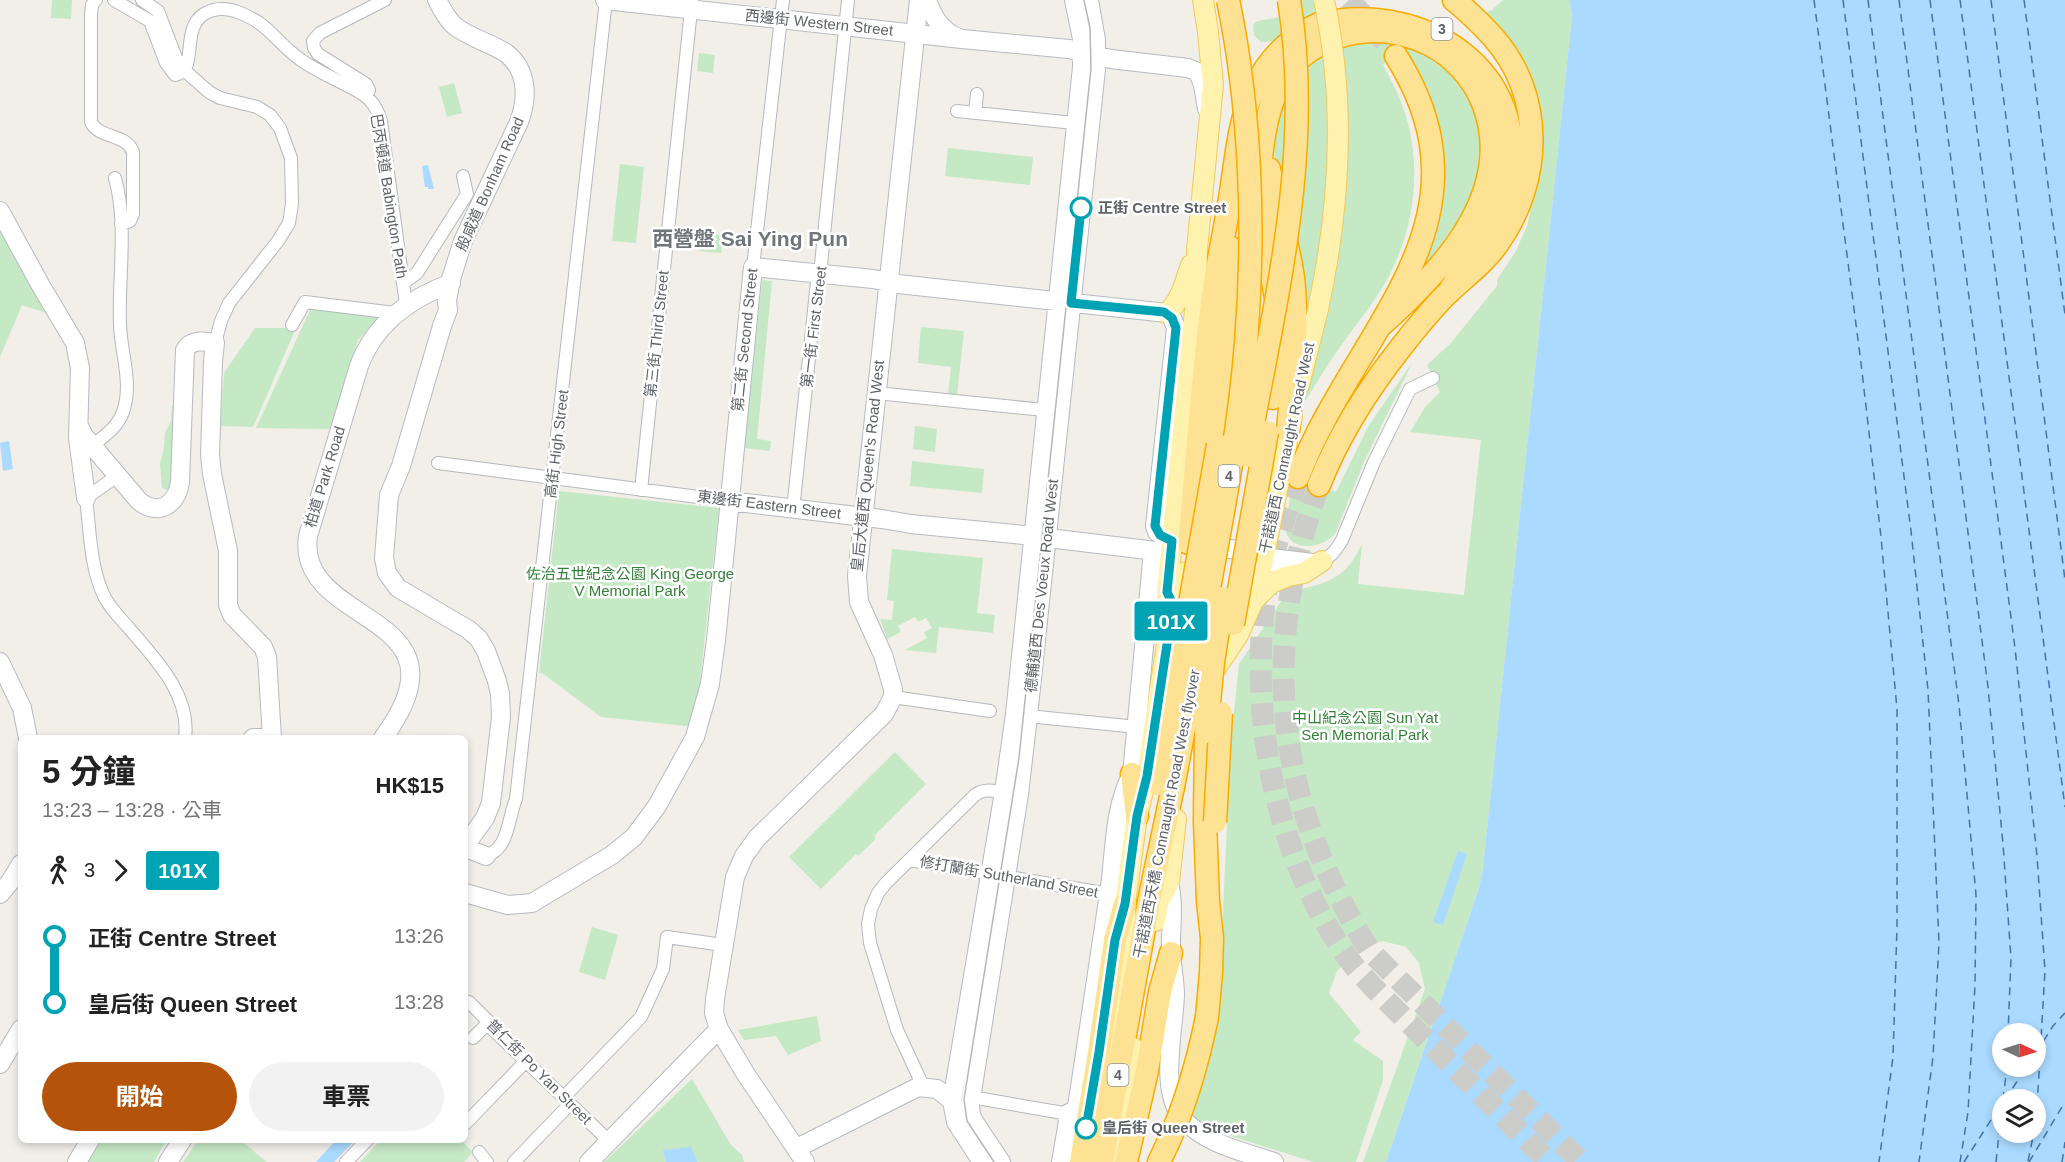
<!DOCTYPE html>
<html lang="zh-TW">
<meta charset="utf-8">
<style>
:root{--surface:#fff;--page:#f2f2f2;--text:#222;--muted:#767676;--accent:#b45309}
body{margin:0;font-family:Arial,"Noto Sans TC",sans-serif;background:var(--page);color:var(--text);height:100vh;display:flex;flex-direction:column;font-size:22px;white-space:nowrap}
*{box-sizing:border-box;margin:0}
p{font-size:20px;color:var(--muted)}
.icon{flex:none;width:33px;height:33px;fill:none;stroke:currentColor;stroke-width:2;stroke-linecap:round;stroke-linejoin:round}
.map{position:relative;flex:1;overflow:hidden}
.sheet{position:absolute;left:18px;top:735px;width:450px;height:408px;display:flex;flex-direction:column;background:var(--surface);border-radius:9px;box-shadow:0 3px 9px #0003}
.sheet>*{flex:none}
.badge{padding:0 12px;border-radius:4px;font-size:21px;line-height:39px}
.needle{width:39px;rotate:94deg}
.buttons{position:absolute;left:1992px;top:1023px;display:grid;gap:12px}
.buttons a{display:grid;place-items:center;width:54px;height:54px;border-radius:50%;background:var(--surface);box-shadow:0 3px 9px #0003;font-size:30px}
.map>.badge{position:absolute;translate:-50% -50%;box-shadow:0 0 0 3px #fff}
.legs{display:flex;align-items:center;gap:9px;height:66px;padding:0 24px;font-size:20px}
.legs p{margin-inline-start:auto}
.headline{display:flex;align-items:center;justify-content:space-between;height:102px;padding:0 24px}
h1{font-size:33px;font-weight:700;line-height:45px}
.action{display:flex;gap:12px;margin-top:auto;padding:12px 24px}
.action a{flex:1;height:69px;border-radius:36px;background:var(--accent);color:#fff;font-size:24px;font-weight:700;line-height:69px;text-align:center}
.action a+a{background:var(--page);color:var(--text)}
ul{padding:0 24px;list-style:none}
li{display:flex;align-items:center;gap:21px;height:66px;font-size:22px}
li i{display:grid;place-items:center;width:9px;height:100%;margin:0 8px;background:currentColor}
li i::after{content:'';width:15px;height:15px;margin:-8px;border:4px solid;border-radius:50%;background:var(--surface)}
li p{margin-inline-start:auto}
li:first-child i{background:linear-gradient(#0000 50%,currentColor 0)}
li:last-child i{background:linear-gradient(currentColor 50%,#0000 0)}
.map>svg:first-child{display:block}
.green{fill:#c5e8c5}
.water{fill:#aadaff;fill-rule:evenodd}
.lines{fill:none;stroke-linecap:round;stroke-linejoin:round}
.ferry{stroke:#4174aa;stroke-width:1.5;stroke-dasharray:8 6;stroke-linecap:butt}
.highway-tunnel{stroke:#ccccc8;stroke-width:22;stroke-dasharray:22 11;stroke-linecap:butt}
.street-casing{stroke:#b5b8bc;stroke-width:14}
.secondary-casing{stroke:#b6babf;stroke-width:20}
.primary-casing{stroke:#f2c960;stroke-width:22}
.highway-casing{stroke:#f9ab00;stroke-width:25}
.street{stroke:#fff;stroke-width:12}
.secondary{stroke:#fff;stroke-width:18}
.primary{stroke:#fff2af;stroke-width:20}
.highway{stroke:#fde293;stroke-width:22}
.tram{stroke:#b6b7b8;stroke-width:1.5}
.primary-bridge-casing{stroke:#f2c960;stroke-width:22;stroke-linecap:butt}
.highway-bridge-casing{stroke:#f9ab00;stroke-width:25;stroke-linecap:butt}
.primary-bridge{stroke:#fff2af;stroke-width:20}
.highway-bridge{stroke:#fde293;stroke-width:22}
.line-1-casing{stroke:#fff;stroke-width:14}
.line-1{stroke:#00a3b4;stroke-width:9}
.stop-1-dot{fill:#fff;stroke:#00a3b4;stroke-width:3}
.labels{text-anchor:middle;stroke-width:5;stroke-linejoin:round;paint-order:stroke}
.shield{fill:#fff;stroke:#8f9295;stroke-width:1.5}
.shield-label{font-size:14px;font-weight:bold;fill:#5f6368}
.street-label{font-size:15px;fill:#5f6368;stroke:#fff}
.stop-label{font-size:15px;font-weight:bold;fill:#5f6368;stroke:#fff;text-anchor:start}
.park-label{font-size:15px;fill:#348238;stroke:#fff}
.district-label{font-size:21px;font-weight:bold;fill:#70757a;stroke:#fff}
</style>
<div class="map">
<svg width="2065" height="1162" viewBox="0 0 2065 1162">
<rect width="100%" height="100%" fill="#f1efe8"/>
<!-- green -->
<path class="green" d="M52 0H72L71 19 51 18Z
M1277 0H1283L1287 31 1274 41 1261 42 1254 35 1253 25 1257 21 1280 17Z
M1296 0H1317L1320 12 1299 23Z
M1503 0H1569L1572 16 1483 868 1479 888 1386 1162H1363L1425 989 1419 963 1406 947 1383 941 1358 947 1337 971 1329 993 1361 1032 1353 1040 1383 1061V1080L1356 1162H1313L1187 1122 1219 993 1231 742 1239 664 1282 600C1293 589 1304 589 1317 585 1341 578 1353 565 1362 543L1358 584 1464 595 1481 440 1410 432 1426 406 1440 392 1427 365 1450 344 1497 286V280L1516 251 1527 226 1540 166 1542 138 1539 108 1530 77 1482 14 1492 10Z
M1378 40 1413 46 1453 72 1473 103 1482 138 1479 174 1466 209 1426 265 1422 263 1427 95 1413 65 1404 51 1383 64C1390 79 1399 94 1404 110 1423 167 1415 231 1385 283 1373 304 1357 323 1343 343 1328 363 1316 384 1303 405L1331 278 1338 48Z
M699 53 715 55 713 73 697 71Z
M1326 53 1330 181 1305 337 1297 252V212L1303 71Z
M454 83 462 113 447 117 439 87Z
M1291 89V113L1279 195C1271 154 1272 126 1291 89Z
M948 148 1033 157 1030 185 945 176Z
M620 164 644 167 636 243 612 241Z
M0 221 50 314 22 305 0 357Z
M701 232 723 235 721 253 699 251Z
M762 280 772 281 757 439 771 441 770 451 744 448Z
M310 310 376 315 378 318 358 340 330 429 256 428Z
M921 327 964 331 957 395 948 394 951 367 918 363Z
M255 328H296L253 427 220 426 224 373Z
M1412 363 1364 462 1335 534C1321 549 1289 553 1285 528L1292 487 1291 474 1336 492 1369 425Z
M172 406H176L173 485 167 490 162 488 160 463 164 448 165 433 171 421Z
M915 426 937 429 935 452 913 449Z
M912 461 984 469 982 493 910 486Z
M559 491 719 508 695 727 601 717 542 673H539Z
M892 549 983 558 977 613 995 615 993 633 939 627 936 653 905 650 927 638 924 632 932 628 926 618 918 622 915 617 898 626 901 632 887 639 880 619 892 620 894 601 887 600Z
M895 752 926 784 874 836 876 839 858 856 856 854 821 889 789 857Z
M592 927 618 935 605 980 579 972Z
M817 1016 821 1041 788 1055 776 1036 744 1040 738 1030Z
M692 1079 731 1145 742 1155 744 1162H604Z
M97 1140H170L165 1143 154 1162H84Z
M198 1140H240L267 1162H183Z
M381 1140H461L473 1152 464 1162H360Z"/>
<!-- water -->
<path class="water" d="M1569 0H2065V1162H1386L1479 888 1483 868 1572 16ZM2002 1034H2036V1066H2002ZM2002 1100H2036V1132H2002Z
M428 165 434 189H428V187H425L422 166Z
M9 441 13 469 3 471 0 443Z
M1458 851 1467 854 1443 925 1433 922Z
M336 1140H355L334 1162H316Z
M691 1147 697 1162H666L663 1150Z"/>
<g class="lines">
<!-- ferry -->
<path class="ferry" d="M1814 0 1861 363 1881 537 1897 709V927L1893 1057 1879 1162
M1843 0 1911 531 1928 690 1939 943 1933 1057 1919 1162
M1868 0 1959 705 1976 895 1975 985 1968 1112 1960 1162
M1899 0 1988 687 2003 844 2011 958 2008 1034
M1930 0 2015 648 2037 856 2045 971 2036 1124
M1960 0 2065 807
M1991 0 2065 580
M2024 0 2065 315
M2036 1053 2053 1026 2065 1013
M2003 1100 2007 1066
M2005 1100 2027 1066
M2028 1161 2034 1132
M1964 1162 2002 1103
M1996 1162 2002 1105
M2029 1162 2065 1102
M2062 1162 2065 1142"/>
<!-- highway-tunnel -->
<path class="highway-tunnel" d="M1349 0 1370 23 1396 56
M1298 477C1284 517 1271 557 1265 599 1249 721 1277 862 1351 962 1357 971 1365 978 1372 986 1388 1002 1404 1018 1420 1034 1463 1077 1506 1119 1549 1162
M1319 485C1259 653 1275 800 1370 951L1581 1162"/>
<!-- street casing -->
<g class="street-casing">
<path id="street" d="M96 0 92 5 91 14V122C99 139 126 133 133 152V214L130 221 121 224
M114 0 150 21 166 63 175 75C199 71 180 29 204 14 214 8 225 8 235 11 270 23 274 41 301 60 319 73 341 81 361 93 372 100 377 108 381 121L406 305
M142 0 158 11 176 58 184 70 209 92 220 98 257 107 270 115 280 128 291 158 292 204 289 223 278 241 229 303 221 321 215 343
M366 96 369 90 366 84 318 54 314 48 313 41 320 33 385 0
M957 111 1083 124
M975 113 977 94
M753 267 783 0
M403 283 417 273 467 194 463 176
M292 325 305 302 395 313
M876 393 1054 411
M92 446C104 436 117 428 123 412 133 383 121 354 120 325 118 277 128 225 115 178
M438 463 729 501
M117 476 86 498C90 530 90 569 105 598 111 609 120 618 128 627 154 658 191 694 185 738
M641 490 692 0
M793 510 817 282 820 274 848 0
M1264 554 1322 561
M1317 563C1330 558 1335 552 1342 540L1374 462 1410 389 1433 378
M1262 565 1300 567
M893 697 990 711
M1028 716 1137 727
M480 857C510 853 507 820 516 799L606 0
M909 860 1109 894
M469 1002 489 1022 487 1024 609 1141
M473 1038 487 1024
M923 1086 897 1030 870 943 868 924 871 909 878 893 886 883 975 795C984 788 993 791 1004 792
M564 1097 641 1017 663 969 667 937 723 945
M971 1097 1063 1113 1076 1106
M465 1124 526 1061
M479 1152 487 1162
M346 1162 367 1140
M514 1162 570 1104
M1058 1162 1065 1121 1063 1113"/>
</g>
<!-- secondary casing -->
<g class="secondary-casing">
<path id="secondary" d="M437 0C442 9 447 20 456 27 471 38 490 43 506 53 528 70 528 98 519 122L463 241 451 279 447 301 448 310 442 326 401 466 389 495 384 558 387 573 398 588 469 630 479 639 486 651 497 681 500 694 501 717 491 803 485 818 467 843 465 850
M605 0 962 39 1069 49 1111 59 1188 68 1198 72 1203 85 1207 109
M927 0C933 17 941 31 959 38
M0 211 41 286 75 343 80 368 78 438 86 498
M79 426 84 436 139 501C159 517 177 504 180 482L185 350C191 339 204 341 215 343L213 362 210 455 212 474 228 551V605L232 615 263 647 267 657 272 738
M729 501 882 519 911 524 1024 535 1164 552
M0 662 22 708 28 738
M253 738H273
M383 738C478 610 295 628 308 536L359 366C374 324 411 298 451 283
M467 843 471 850 486 856
M1169 882C1175 908 1170 929 1171 954 1172 968 1175 982 1175 995 1174 1030 1158 1092 1184 1120 1206 1144 1244 1152 1274 1162
M465 893 508 905 532 903 612 855 634 837 657 806 695 737 710 684 716 640 753 267 873 279 898 284 1167 313 1172 318 1176 328 1155 526 1157 532 1172 541 1259 553
M0 894 10 882 21 864
M0 1064 21 1029
M797 1148 918 1087 937 1089 952 1101
M77 1162 90 1140
M168 1162 182 1140
M589 1162 719 1029
M805 1162 745 1073 719 1029 714 1013 715 999 735 877 744 856 757 838 884 714 893 697V689L883 655 859 602 857 576 919 0
M982 1162 956 1122 952 1101 1004 792 1015 714 1082 67V39L1074 0
M1001 1162 975 1123 971 1116 970 1105 1019 794 1028 716 1096 69V40L1089 0
M1068 1162C1083 1073 1095 984 1109 894 1115 855 1113 809 1132 774L1153 551"/>
</g>
<!-- primary casing -->
<g class="primary-casing">
<path id="primary" d="M1167 313C1181 301 1185 282 1191 265
M1299 385 1318 309
M1253 601 1271 583 1288 576 1304 573 1322 561
M1173 605 1167 592 1196 300 1197 249 1213 85 1208 32 1203 0
M1211 675 1238 635 1253 601 1262 565 1292 417
M1155 921 1159 901 1169 882 1176 819
M1106 1079 1127 942 1125 904 1137 816 1147 775 1173 605 1182 593 1186 572
M1114 1162 1134 1048"/>
</g>
<!-- highway casing -->
<g class="highway-casing">
<path id="highway" d="M1269 169C1276 205 1288 241 1293 278 1299 328 1292 380 1288 431
M1273 398C1277 372 1281 347 1279 321 1276 287 1266 253 1261 219 1258 193 1259 168 1263 142 1270 95 1284 58 1332 39 1364 27 1398 29 1429 44 1453 56 1473 78 1483 103 1518 192 1441 272 1380 326
M1218 445C1226 380 1233 314 1231 248
M1298 477C1353 330 1502 224 1396 56
M1319 485C1339 434 1368 389 1402 346 1417 327 1433 307 1450 291 1467 275 1485 262 1498 243 1542 181 1545 96 1493 37 1481 24 1468 11 1454 0
M1189 543C1198 456 1202 369 1215 282 1219 256 1225 230 1229 204 1236 166 1237 125 1254 89 1267 60 1290 37 1319 24 1424 0 1533 72 1507 183 1497 222 1470 257 1449 292
M1206 732 1205 821 1208 901 1212 938 1211 973 1207 1017
M1132 774 1137 816
M1081 1162 1099 1052 1115 940 1125 904
M1102 1162 1150 896 1173 787
M1126 1162 1147 1071 1160 992 1171 953
M1159 1162 1167 1145"/>
</g>
<!-- street -->
<use href="#street" class="street"/>
<!-- secondary -->
<use href="#secondary" class="secondary"/>
<!-- primary -->
<use href="#primary" class="primary"/>
<!-- highway -->
<use href="#highway" class="highway"/>
<!-- tram -->
<path class="tram" d="M994 1162 967 1121 964 1099 1019 758 1091 68 1090 28 1084 0"/>
<!-- primary-bridge casing -->
<g class="primary-bridge-casing">
<path id="primary-bridge" d="M1318 309C1340 208 1346 102 1324 0"/>
</g>
<!-- highway-bridge casing -->
<g class="highway-bridge-casing">
<path id="highway-bridge" d="M1247 456C1274 305 1314 154 1289 0
M1233 624 1267 432
M1206 732 1213 662 1223 598
M1158 784 1218 445
M1173 787C1187 715 1199 644 1212 572 1226 497 1240 420 1246 343 1255 231 1251 110 1228 0
M1215 822 1221 713
M1167 1145C1186 1104 1198 1061 1207 1017"/>
</g>
<!-- primary-bridge -->
<use href="#primary-bridge" class="primary-bridge"/>
<!-- highway-bridge -->
<use href="#highway-bridge" class="highway-bridge"/>
</g>
<g class="lines">
<!-- line-1 casing -->
<g class="line-1-casing">
<path id="line-1" d="M1081 208 1071 303 1164 312 1172 318 1176 328 1155 526 1160 535 1172 541 1167 592 1173 605 1147 776 1137 816 1125 904 1115 940 1099 1052 1086 1128"/>
</g>
<!-- line-1 -->
<use href="#line-1" class="line-1"/>
</g>
<!-- markers -->
<g class="stop-1-dot">
<circle cx="1081" cy="208" r="10"/>
<circle cx="1086" cy="1128" r="10"/>
</g>
<g class="labels">
<!-- shield labels -->
<g class="shield">
<rect x="1431.5" y="18" width="21" height="22" rx="4.5"/>
<rect x="1218.5" y="465" width="21" height="22" rx="4.5"/>
<rect x="1107.5" y="1064" width="21" height="22" rx="4.5"/>
</g>
<g class="shield-label">
<text x="1442" y="34">3</text>
<text x="1229" y="481">4</text>
<text x="1118" y="1080">4</text>
</g>
<!-- street labels -->
<g class="street-label">
<text transform="translate(819 23) rotate(6)" y="5">西邊街 Western Street</text>
<text transform="translate(490 184) rotate(-66)" y="5">般咸道 Bonham Road</text>
<text transform="translate(389 196) rotate(81)" y="5">巴丙頓道 Babington Path</text>
<text transform="translate(814 327) rotate(-83)" y="5">第一街 First Street</text>
<text transform="translate(657 334) rotate(-84)" y="5">第三街 Third Street</text>
<text transform="translate(745 340) rotate(-84)" y="5">第二街 Second Street</text>
<text transform="translate(557 444) rotate(-83)" y="5">高街 High Street</text>
<text transform="translate(1287 448) rotate(-78)" y="5">干諾道西 Connaught Road West</text>
<text transform="translate(868 466) rotate(-84)" y="5">皇后大道西 Queen's Road West</text>
<text transform="translate(325 477) rotate(-73)" y="5">柏道 Park Road</text>
<text transform="translate(769 505) rotate(7)" y="5">東邊街 Eastern Street</text>
<text transform="translate(1042 586) rotate(-84)" y="5">德輔道西 Des Voeux Road West</text>
<text transform="translate(1167 814) rotate(-79)" y="5">干諾道西天橋 Connaught Road West flyover</text>
<text transform="translate(1009 877) rotate(10)" y="5">修打蘭街 Sutherland Street</text>
<text transform="translate(539 1072) rotate(45)" y="5">普仁街 Po Yan Street</text>
</g>
<!-- stop labels -->
<g class="stop-label">
<text x="1098" y="213">正街 Centre Street</text>
<text x="1102" y="1133">皇后街 Queen Street</text>
</g>
<!-- park labels -->
<g class="park-label">
<text x="630" y="579">佐治五世紀念公園 King George<tspan x="630" dy="17">V Memorial Park</tspan></text>
<text x="1365" y="723">中山紀念公園 Sun Yat<tspan x="1365" dy="17">Sen Memorial Park</tspan></text>
</g>
<!-- district labels -->
<g class="district-label">
<text x="750" y="246">西營盤 Sai Ying Pun</text>
</g>
</g>
</svg>
<div class="buttons">
<a><svg class="needle" viewBox="-14 -14 28 28"><path d="M0-13l5 13h-10z" fill="#e53935"/><path d="M0 13l5-13h-10z" fill="#767676"/></svg></a>
<a><svg class="icon" aria-label="layers" viewBox="0 0 24 24"><path d="M12 4l9 5-9 5-9-5zM3 14l9 5 9-5"/></svg></a>
</div>
<b class="badge" style="left:1171px;top:621px;background:#00a3b4;color:#fff">101X</b>
<section class="sheet">
<div class="headline"><div><h1>5 分鐘</h1><p>13:23 – 13:28 · 公車</p></div><b>HK$15</b></div>
<div class="legs"><svg class="icon" aria-label="walk" viewBox="0 0 24 24"><circle cx="13" cy="4" r="2"/><path d="M13 8l-2 6 4 7M11 14l-3 7M7 12l3-4h3l4 4"/></svg>3<svg class="icon" aria-label="forward" viewBox="0 0 24 24"><path d="M9 5l7 7-7 7"/></svg><b class="badge" style="background:#00a3b4;color:#fff">101X</b></div>
<ul>
<li><i style="color:#00a3b4"></i><b>正街 Centre Street</b><p>13:26</p></li>
<li><i style="color:#00a3b4"></i><b>皇后街 Queen Street</b><p>13:28</p></li>
</ul>
<div class="action"><a>開始</a><a>車票</a></div>
</section>
</div>
